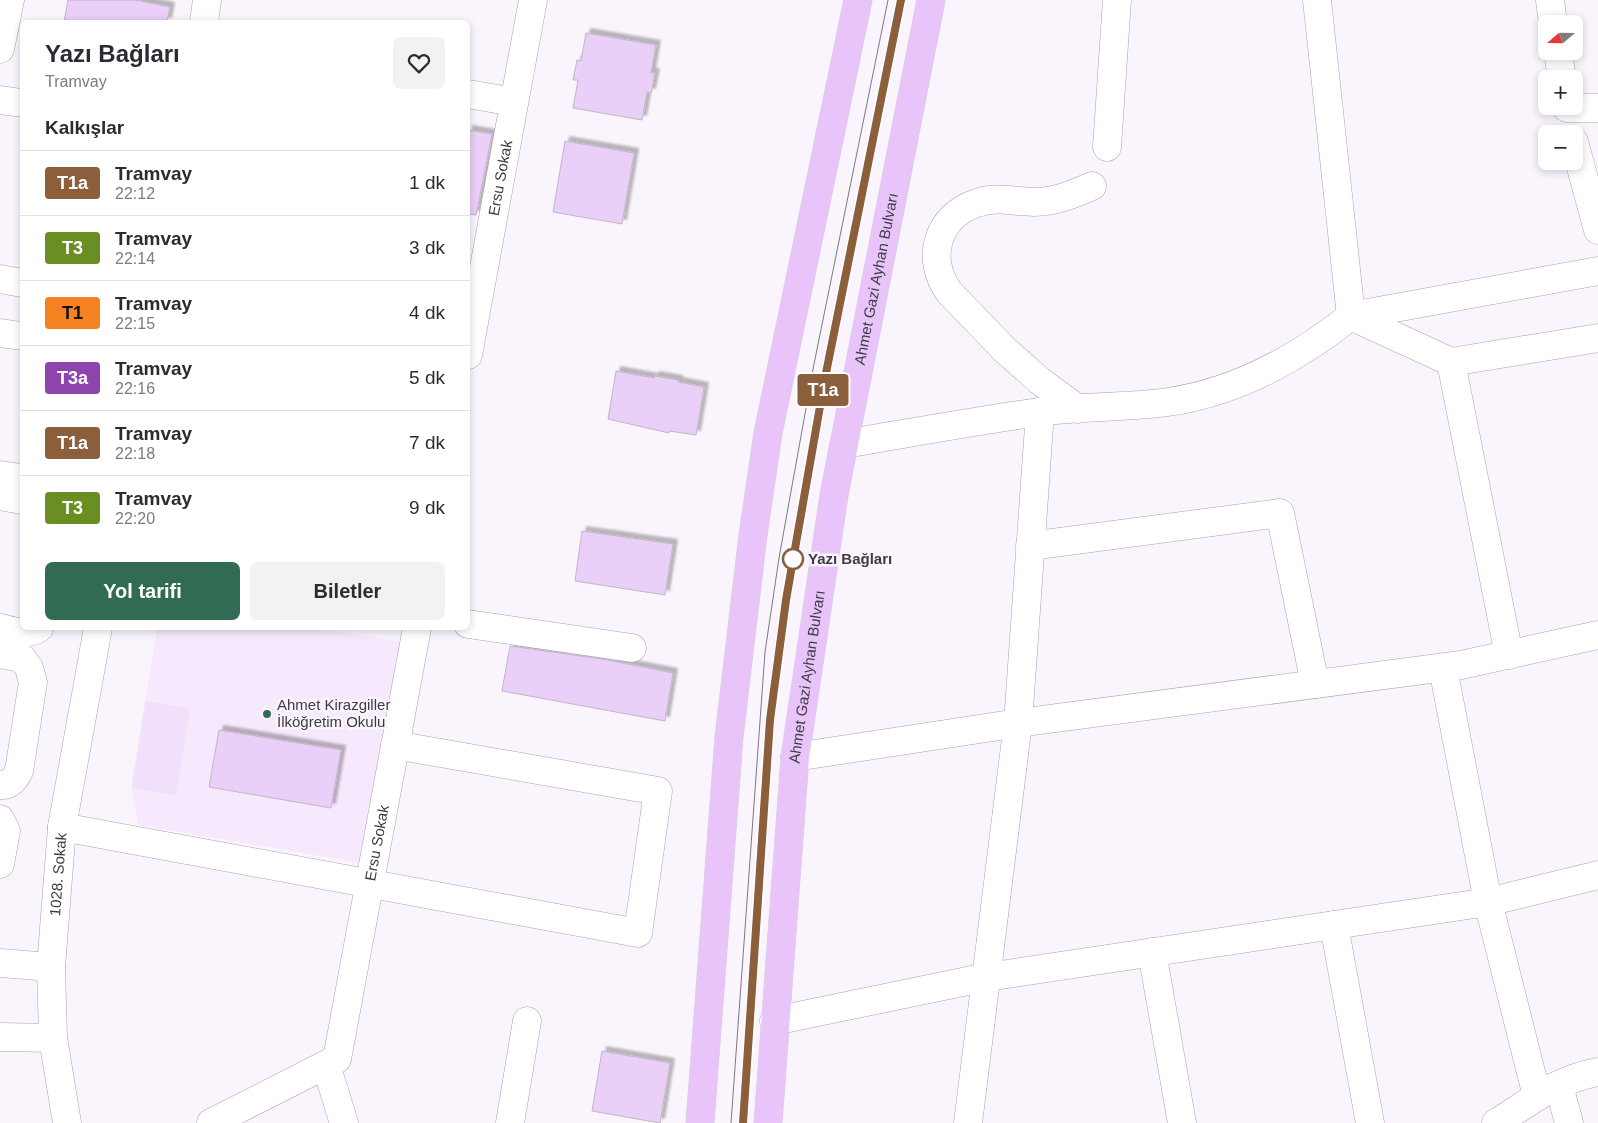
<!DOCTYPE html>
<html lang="tr">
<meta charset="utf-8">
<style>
:root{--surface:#fff;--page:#f2f2f3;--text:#2b2b33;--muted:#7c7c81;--line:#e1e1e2;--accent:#326b53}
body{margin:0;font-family:Helvetica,sans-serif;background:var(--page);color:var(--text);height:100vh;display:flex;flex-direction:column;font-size:19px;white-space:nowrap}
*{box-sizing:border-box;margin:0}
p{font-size:16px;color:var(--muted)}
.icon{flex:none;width:28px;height:28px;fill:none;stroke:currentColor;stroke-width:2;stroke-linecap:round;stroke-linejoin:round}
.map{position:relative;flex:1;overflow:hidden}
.sheet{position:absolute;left:20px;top:20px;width:450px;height:610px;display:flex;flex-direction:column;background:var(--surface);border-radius:8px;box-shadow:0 2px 8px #0003}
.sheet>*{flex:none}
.badge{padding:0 10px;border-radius:4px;font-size:18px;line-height:32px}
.needle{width:32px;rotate:250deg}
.controls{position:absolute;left:1538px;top:15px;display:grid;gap:10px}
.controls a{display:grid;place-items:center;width:45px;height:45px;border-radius:8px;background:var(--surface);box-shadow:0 2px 8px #0003;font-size:25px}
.map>.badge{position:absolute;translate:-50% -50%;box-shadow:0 0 0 2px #fff}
h2{padding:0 25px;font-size:19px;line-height:45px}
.round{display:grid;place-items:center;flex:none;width:52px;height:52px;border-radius:8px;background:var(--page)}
.headline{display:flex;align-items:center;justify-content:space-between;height:85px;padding:0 25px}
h1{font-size:24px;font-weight:700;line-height:38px}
.cta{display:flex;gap:10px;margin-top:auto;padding:10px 25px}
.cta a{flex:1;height:58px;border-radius:8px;background:var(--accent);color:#fff;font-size:20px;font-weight:700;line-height:58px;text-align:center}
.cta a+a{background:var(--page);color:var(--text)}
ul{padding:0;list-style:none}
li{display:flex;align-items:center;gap:15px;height:65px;padding:0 25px;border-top:1px solid var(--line)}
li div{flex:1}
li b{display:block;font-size:19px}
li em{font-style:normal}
li .badge{min-width:55px;font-weight:700;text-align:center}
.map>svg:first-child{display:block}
.built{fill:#f6e8fd}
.green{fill:#f1e0fb}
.building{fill:#eacff8;stroke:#c2b5c8;filter:url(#shadow)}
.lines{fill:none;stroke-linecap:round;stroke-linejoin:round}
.minor-casing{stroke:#aca0b2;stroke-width:29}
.major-casing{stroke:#d5d4d5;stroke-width:29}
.minor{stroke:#fff;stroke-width:28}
.major{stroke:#e8c4fa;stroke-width:28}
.tram{stroke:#7d787f;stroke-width:1}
.line-casing{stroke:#fff;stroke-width:11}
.line{stroke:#8b5e3c;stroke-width:8}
.stop-dot{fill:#fff;stroke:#8b5e3c;stroke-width:2.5}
.poi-dot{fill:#326b53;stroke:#faf5fd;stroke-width:2}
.labels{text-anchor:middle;stroke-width:5;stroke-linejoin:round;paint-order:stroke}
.street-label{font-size:15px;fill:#403b42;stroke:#faf5fd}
.stop-label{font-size:15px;font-weight:bold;fill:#403b42;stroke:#faf5fd;text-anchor:start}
.poi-label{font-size:15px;fill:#403b42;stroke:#faf5fd;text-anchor:start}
</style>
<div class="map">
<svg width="1598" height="1123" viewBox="0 0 1598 1123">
<defs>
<filter id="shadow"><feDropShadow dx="4.5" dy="-4.5" stdDeviation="1" flood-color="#0004"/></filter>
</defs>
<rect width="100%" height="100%" fill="#faf5fd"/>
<!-- built -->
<path class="built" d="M157 628H315L403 642 366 864 138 825 131 786Z"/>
<!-- green -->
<path class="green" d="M146 701 190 709 176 795 132 788Z"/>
<!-- building -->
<path class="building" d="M68 0H135L170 7 167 22H64Z
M586 33 656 45 651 73H655L651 93 647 92 642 120 573 108 578 80H573L577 60 581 61Z
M468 130 492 134 476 215 468 214Z
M565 141 634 153 622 224 553 212Z
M616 371 654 378 655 376 678 380V382L704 387 696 435 669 431V433L608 419Z
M582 531 673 544 665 595 575 581Z
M510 646 602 659 673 673 665 721 502 691Z
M219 730 341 750 331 808 209 787Z
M602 1051 670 1063 660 1123 592 1111Z"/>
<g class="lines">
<!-- minor casing -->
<g class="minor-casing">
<g id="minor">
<path d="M1317 0 1351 316 1451 362 1598 338"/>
<path d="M1550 0 1553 24"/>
<path d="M204 22 207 0"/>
<path d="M0 49 10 0"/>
<path d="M1558 51 1562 79"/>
<path d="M468 94 514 102"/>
<path d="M0 100 22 103"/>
<path d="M1567 108H1598"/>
<path d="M1574 142 1598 230"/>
<path d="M1107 147 1117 0"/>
<path d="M0 279 22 283"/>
<path d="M0 333 22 336"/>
<path id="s1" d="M468 355 533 0"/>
<path d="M1451 362 1509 655"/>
<path d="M1078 409 1040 381 1005 350 949 292C925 258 937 216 977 203 996 196 1015 202 1034 202 1055 202 1074 194 1092 186"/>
<path d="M844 444C909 433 974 421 1039 412 1081 406 1125 408 1168 402 1237 392 1297 359 1351 316L1598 271"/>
<path d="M0 475 22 478"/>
<path d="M0 496 22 500"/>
<path d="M1030 546 1280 513 1315 684"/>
<path d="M468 624 632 648"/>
<path d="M0 628C13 631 27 636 39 628"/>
<path d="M0 654 22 658 29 668 33 682 19 771C15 779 10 786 0 785"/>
<path d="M1443 668 1488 902 1537 1096"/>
<path d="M795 757 1018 723 1461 665 1598 635"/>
<path d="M0 819 6 831 0 864"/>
<path d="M62 827 638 933 658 791 395 745"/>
<path d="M1334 925 1370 1123"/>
<path d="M1152 952 1182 1123"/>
<path d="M0 963 51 967"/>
<path d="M774 1021 987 977 1488 902 1598 875"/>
<path d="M0 1037 53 1038"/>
<path d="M326 1065 344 1123"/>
<path d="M1553 1087 1561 1093 1569 1123"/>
<path id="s2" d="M67 1123 53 1038 51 967 62 827 98 628"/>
<path id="s3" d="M211 1123 337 1059 417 628"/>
<path d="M510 1123 527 1021"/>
<path d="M968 1123 1018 723 1040 412"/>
<path d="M1496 1123C1530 1102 1557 1079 1598 1072"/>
</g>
</g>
<!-- major casing -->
<g class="major-casing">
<g id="major">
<path d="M700 1123 729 737 753 535 768 433 858 0"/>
<path id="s4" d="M768 1123 795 757 834 495 931 0"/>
</g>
</g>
<!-- minor -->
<use href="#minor" class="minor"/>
<!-- major -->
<use href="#major" class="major"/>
<!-- tram -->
<path class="tram" d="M731 1123 765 652 779 558 814 364 888 0
M743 1123 770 720 786 600 825 378 901 0"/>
</g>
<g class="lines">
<!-- line casing -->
<g class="line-casing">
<path id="line" d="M743 1123 770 720 786 600 825 378 901 0"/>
</g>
<!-- line -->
<use href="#line" class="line"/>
</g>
<!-- markers -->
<circle class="stop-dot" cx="793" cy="559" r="10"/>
<circle class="poi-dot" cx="267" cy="714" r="5"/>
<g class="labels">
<!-- street labels -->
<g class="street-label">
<text dy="5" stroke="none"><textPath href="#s1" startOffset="180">Ersu Sokak</textPath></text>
<text dy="5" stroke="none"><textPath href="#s4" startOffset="852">Ahmet Gazi Ayhan Bulvarı</textPath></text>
<text dy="5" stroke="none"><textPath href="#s4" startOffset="448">Ahmet Gazi Ayhan Bulvarı</textPath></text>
<text dy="5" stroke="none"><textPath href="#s3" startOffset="361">Ersu Sokak</textPath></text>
<text dy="5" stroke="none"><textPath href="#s2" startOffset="250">1028. Sokak</textPath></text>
</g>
<!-- stop labels -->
<g class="stop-label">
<text x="808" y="564">Yazı Bağları</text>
</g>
<!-- poi labels -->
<g class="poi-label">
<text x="277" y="710">Ahmet Kirazgiller<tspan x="277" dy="17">İlköğretim Okulu</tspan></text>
</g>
</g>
</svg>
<div class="controls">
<a><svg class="needle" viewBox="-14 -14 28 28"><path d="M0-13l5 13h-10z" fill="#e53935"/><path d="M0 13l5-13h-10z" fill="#7c7c81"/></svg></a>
<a>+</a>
<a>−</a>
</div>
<b class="badge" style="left:823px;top:390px;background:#8b5e3c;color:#fff">T1a</b>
<section class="sheet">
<div class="headline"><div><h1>Yazı Bağları</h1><p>Tramvay</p></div><a class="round"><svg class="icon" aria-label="heart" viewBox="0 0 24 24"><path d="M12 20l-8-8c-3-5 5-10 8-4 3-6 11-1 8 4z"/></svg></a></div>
<h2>Kalkışlar</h2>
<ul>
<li><span class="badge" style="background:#8b5e3c;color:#fff">T1a</span><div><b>Tramvay</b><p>22:12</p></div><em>1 dk</em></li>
<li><span class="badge" style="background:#6b8e23;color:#fff">T3</span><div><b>Tramvay</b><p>22:14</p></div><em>3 dk</em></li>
<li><span class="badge" style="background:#f58220;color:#111">T1</span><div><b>Tramvay</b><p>22:15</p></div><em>4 dk</em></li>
<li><span class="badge" style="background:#8e44ad;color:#fff">T3a</span><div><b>Tramvay</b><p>22:16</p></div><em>5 dk</em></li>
<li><span class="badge" style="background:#8b5e3c;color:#fff">T1a</span><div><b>Tramvay</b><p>22:18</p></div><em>7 dk</em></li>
<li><span class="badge" style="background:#6b8e23;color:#fff">T3</span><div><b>Tramvay</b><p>22:20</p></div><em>9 dk</em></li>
</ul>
<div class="cta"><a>Yol tarifi</a><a>Biletler</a></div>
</section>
</div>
